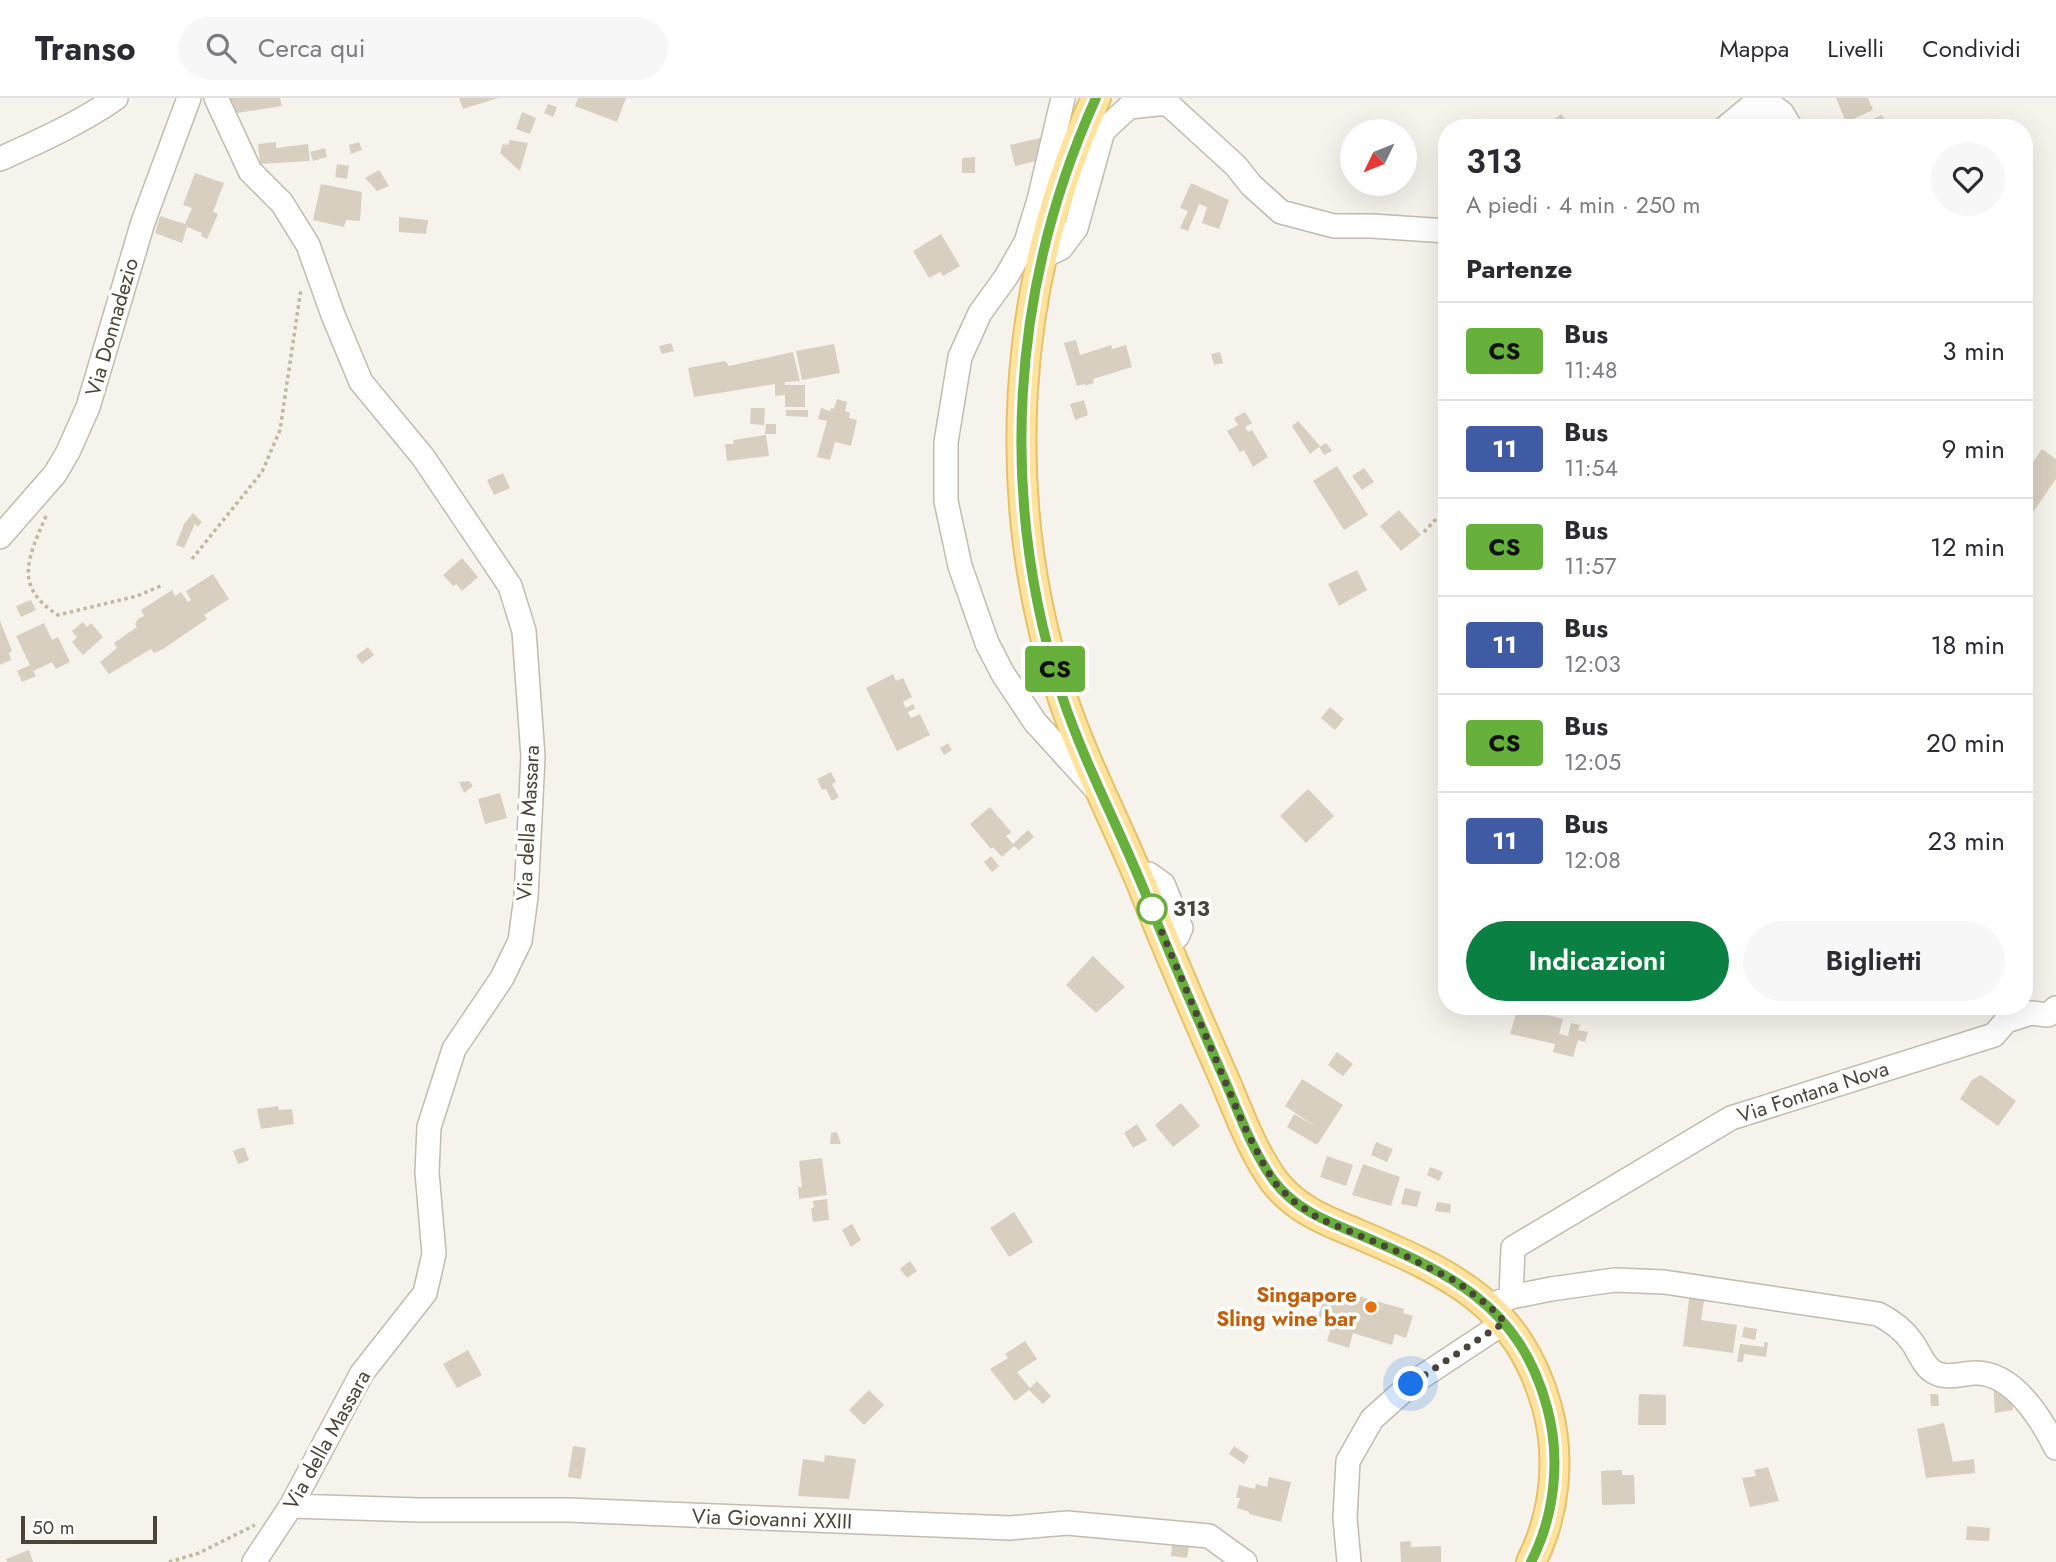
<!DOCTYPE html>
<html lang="it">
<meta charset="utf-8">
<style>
:root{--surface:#fff;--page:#f7f7f7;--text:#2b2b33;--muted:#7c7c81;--line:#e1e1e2;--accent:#0b8043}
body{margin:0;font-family:Jost,sans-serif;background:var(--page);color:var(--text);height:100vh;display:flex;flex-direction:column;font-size:26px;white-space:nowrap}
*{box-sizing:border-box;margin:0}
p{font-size:23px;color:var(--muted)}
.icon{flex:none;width:38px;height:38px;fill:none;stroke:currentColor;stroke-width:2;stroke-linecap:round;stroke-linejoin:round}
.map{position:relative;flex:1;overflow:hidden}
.sheet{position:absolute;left:1438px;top:21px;width:595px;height:896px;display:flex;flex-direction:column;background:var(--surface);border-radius:28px;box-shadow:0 7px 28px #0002}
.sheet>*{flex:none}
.badge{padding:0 14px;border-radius:5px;font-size:24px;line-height:46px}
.needle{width:46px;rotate:227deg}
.controls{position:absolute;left:1340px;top:21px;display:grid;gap:14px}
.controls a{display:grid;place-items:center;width:77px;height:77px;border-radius:50%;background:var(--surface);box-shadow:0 7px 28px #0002;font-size:35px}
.scale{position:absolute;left:21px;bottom:18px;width:136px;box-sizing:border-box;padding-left:7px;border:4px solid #4b4439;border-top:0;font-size:19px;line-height:24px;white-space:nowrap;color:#4b4439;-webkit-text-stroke:5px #fff;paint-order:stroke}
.you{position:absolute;width:35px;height:35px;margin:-18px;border:5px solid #fff;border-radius:50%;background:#1a73e8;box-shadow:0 0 0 10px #1a73e833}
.map>.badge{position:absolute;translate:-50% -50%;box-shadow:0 0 0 4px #fff}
h2{padding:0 28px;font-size:26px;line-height:63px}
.round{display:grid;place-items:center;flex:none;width:74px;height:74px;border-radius:37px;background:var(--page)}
.headline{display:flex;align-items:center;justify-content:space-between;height:119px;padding:0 28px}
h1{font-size:33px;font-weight:600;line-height:52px}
.action{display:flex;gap:14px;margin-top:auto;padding:14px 28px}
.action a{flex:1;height:80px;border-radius:42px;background:var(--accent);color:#fff;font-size:28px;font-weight:600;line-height:80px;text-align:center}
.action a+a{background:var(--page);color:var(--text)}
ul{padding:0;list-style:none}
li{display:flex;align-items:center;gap:21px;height:98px;padding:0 28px;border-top:2px solid var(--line)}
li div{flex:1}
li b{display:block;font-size:26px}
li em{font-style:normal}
li .badge{min-width:77px;font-weight:700;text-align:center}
header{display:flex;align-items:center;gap:42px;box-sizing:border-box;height:98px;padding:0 35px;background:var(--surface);border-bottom:2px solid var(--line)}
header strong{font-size:33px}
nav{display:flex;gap:38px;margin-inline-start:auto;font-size:24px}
.search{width:490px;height:63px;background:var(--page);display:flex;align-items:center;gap:18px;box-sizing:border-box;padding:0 24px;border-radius:38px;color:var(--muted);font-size:26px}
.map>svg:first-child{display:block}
.building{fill:#d8cfc1}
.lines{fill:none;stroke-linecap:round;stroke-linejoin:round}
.minor-casing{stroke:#c2bbae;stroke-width:26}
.major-casing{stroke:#e6c16a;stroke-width:32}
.path{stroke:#c4b79f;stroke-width:3.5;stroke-dasharray:3.5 3.5;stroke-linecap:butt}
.minor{stroke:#fff;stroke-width:23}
.major{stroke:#ffe39c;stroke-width:28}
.line-casing{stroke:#fff;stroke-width:16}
.line{stroke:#67b03c;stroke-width:10}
.walk{stroke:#4b4439;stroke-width:7;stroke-dasharray:0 12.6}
.stop-dot{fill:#fff;stroke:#67b03c;stroke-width:3.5}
.food-dot{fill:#e8710a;stroke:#fff;stroke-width:2.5}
.labels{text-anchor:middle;stroke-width:7;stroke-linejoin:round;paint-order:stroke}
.street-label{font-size:21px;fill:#4b4439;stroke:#fff}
.stop-label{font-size:21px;font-weight:bold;fill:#4b4439;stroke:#fff;text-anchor:start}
.food-label{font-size:21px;font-weight:bold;fill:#c56008;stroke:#fff;text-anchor:end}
</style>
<header>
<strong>Transo</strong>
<div class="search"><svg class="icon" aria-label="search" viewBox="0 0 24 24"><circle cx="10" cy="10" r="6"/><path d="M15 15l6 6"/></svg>Cerca qui</div>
<nav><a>Mappa</a><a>Livelli</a><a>Condividi</a></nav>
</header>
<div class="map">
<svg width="2056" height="1464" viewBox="0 0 2056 1464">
<rect width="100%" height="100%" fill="#f6f3ec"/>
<!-- building -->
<path class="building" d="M228 0H280L282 8 231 16Z
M459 0H498L463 11Z
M578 0H626L617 24 575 8Z
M1836 0H1868L1873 12 1846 24Z
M548 6 557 9 553 19 544 15Z
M522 14 536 20 530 36 516 31Z
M1561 16 1568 24 1561 30H1543Z
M1882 17 1888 30H1853Z
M1040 40 1045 61 1015 68 1010 47Z
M510 42 528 45 520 73 500 55 503 46 508 47Z
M276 44V50L308 46 310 63 260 66 258 46Z
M359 44 362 52 351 56 349 47Z
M325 50 327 59 313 63 310 54Z
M975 59V75H962V60Z
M337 66 349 68 347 81 335 79Z
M379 72 389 88 377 93 365 80Z
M195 75 224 85 213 114 218 116 207 141 201 138 202 135 187 129 182 145 155 135 160 118 185 126 192 110 183 107Z
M1191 85 1229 102 1219 131 1202 125 1207 109 1199 106 1188 133 1180 130 1188 113 1180 110Z
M321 86 362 94 360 123 346 122 344 129 313 122Z
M399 119 428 122 426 136 399 134Z
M941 136 960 168 943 178 940 174 929 180 913 153Z
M1076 242 1080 257 1111 247 1112 251 1126 247 1132 269 1093 281 1094 285 1085 288V286L1077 288 1064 245Z
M671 245 674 253 662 256 659 248Z
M834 246 840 275 802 282 796 253Z
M793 254 800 283 785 284V287H805V309H785V297L775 298V286L694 299 688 270 725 263 729 268Z
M1220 254 1223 265 1214 267 1211 256Z
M837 301 847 304 845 313 850 315 849 320 857 322 851 348 835 344 830 362 817 359 827 323 818 321 821 310 830 313 831 310 834 311Z
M1084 302 1088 317 1075 322 1070 306Z
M751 310H765L764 327 750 326Z
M786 312H808V319L786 318Z
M1245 314 1252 325 1245 329 1248 334 1252 332 1268 359 1253 369 1244 352 1240 354 1227 333 1238 327 1234 320Z
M1298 323 1320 348 1310 356 1292 328Z
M766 326H776V336H765Z
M766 337 769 358 727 363 725 346H734L733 342Z
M1326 345 1332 353 1324 357 1319 349Z
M2042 351 2056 361V381L2029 420 2025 416V376Z
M1337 368 1368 417 1344 432 1313 383Z
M1364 370 1374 384 1362 392 1352 378Z
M503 375 510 390 494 397 487 382Z
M1399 412 1421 437 1401 453 1380 428Z
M193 415 202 424 198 429 195 426 184 450 176 447 184 426Z
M462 460 478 479 462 493 456 486 453 488 443 477Z
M1357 472 1367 492 1339 508 1328 486Z
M213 476 229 501 204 517 207 521 163 551 154 555 151 551 109 576 100 564 117 550 114 545 137 529 135 526 138 521 144 518 141 512 172 492 175 498 181 494 188 504 191 502 186 493Z
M31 502 36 512 21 519 16 508Z
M0 523 12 553 9 555 11 562 0 567Z
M83 524 87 529 91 525 103 539 83 557 72 544 77 539 72 533Z
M44 525 52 542 58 539 70 564 56 571 52 564 33 573 36 578 22 584 17 573 30 567 16 538Z
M368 549 374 557 362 566 356 558Z
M893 576 896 583 903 580 912 599 903 604 906 610 913 606 915 611 908 614 911 620 920 616 930 637 897 653 866 590Z
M1330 609 1344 621 1335 632 1321 620Z
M948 645 952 652 944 657 940 650Z
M831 674 836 684 832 686 839 699 832 703 826 691 822 692 817 681Z
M469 683 473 688 464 695 459 684Z
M1308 691 1334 718 1306 745 1280 718Z
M500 695 507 720 485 726 478 701Z
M990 709 1011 734 1006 738 1013 746 1028 732 1034 739 1019 752 1014 748 1002 759 993 749 991 751 970 726Z
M991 758 999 768 992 774 984 764Z
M1093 858 1125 889 1096 915 1066 887Z
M1518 909 1563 921 1559 936 1568 938 1571 925 1580 927 1578 932 1588 934 1585 944 1578 942 1573 959 1553 954 1555 946 1510 936Z
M1337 954 1353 966 1343 978 1328 967Z
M1981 977 2016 1003 1998 1028 1960 1001 1972 982Z
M1302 981 1343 1007 1317 1047 1287 1029 1294 1016 1316 1029 1285 1008Z
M1181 1005 1200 1028 1173 1049 1155 1027Z
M278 1008 279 1012 292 1011 294 1026 261 1031 257 1011Z
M1137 1026 1147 1042 1133 1050 1124 1035Z
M837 1034 841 1046H830L831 1035Z
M1376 1044 1393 1051 1387 1064 1371 1057Z
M244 1049 249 1062 238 1066 233 1053Z
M1327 1058 1353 1067 1346 1088 1320 1079Z
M822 1060 827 1097 799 1101 798 1089H802L799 1063Z
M1363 1066 1400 1079 1391 1108 1352 1097Z
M1430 1069 1443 1074 1439 1083 1427 1077Z
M1405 1090 1421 1094 1417 1109 1401 1106Z
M827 1101 829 1122 813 1124 811 1110H814L813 1103Z
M1437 1104 1451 1106 1450 1115 1435 1113Z
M1014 1114 1033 1144 1009 1159 990 1130Z
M852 1126 861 1142 851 1149 842 1132Z
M910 1163 917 1173 907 1180 900 1171Z
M1341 1193 1404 1211 1403 1215 1413 1218 1406 1240 1395 1236 1392 1247 1353 1235 1349 1250 1327 1243 1333 1223 1318 1219 1325 1197 1339 1201Z
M1690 1194 1705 1196 1701 1222 1737 1227 1733 1255 1683 1248Z
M1744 1229 1757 1231 1755 1242 1742 1239Z
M1025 1243 1037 1261 1017 1274 1030 1290 1037 1283 1051 1298 1043 1306 1029 1292 1015 1303 990 1271 1008 1260 1005 1256Z
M1764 1244 1768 1245 1766 1259 1744 1256 1743 1264H1737L1740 1246 1764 1249Z
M468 1252 482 1277 457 1290 443 1266Z
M1993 1284 2011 1294 2013 1312 1995 1315Z
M869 1292 884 1307 864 1327 849 1312Z
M1639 1296 1666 1297V1327H1638Z
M1930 1296H1938L1939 1308H1931Z
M1944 1325 1953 1364 1974 1361 1975 1375 1926 1380 1917 1331Z
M573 1348 586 1350 581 1381 568 1379Z
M1234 1348 1249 1358 1244 1366 1229 1356Z
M825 1357 856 1361 849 1401 798 1398 803 1361 824 1364Z
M1768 1369 1779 1403 1750 1409 1742 1380 1756 1378 1754 1372Z
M1622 1372V1377H1634L1635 1406 1602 1407 1601 1373Z
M1269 1379 1291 1384 1281 1424 1249 1416V1414L1237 1410 1240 1400H1236L1239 1387 1255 1391 1256 1386 1267 1389Z
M1967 1428 1990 1430 1989 1443 1966 1442Z
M1173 1440 1190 1443 1187 1460 1171 1458Z
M1411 1443V1449L1441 1448V1464H1401L1400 1444Z
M29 1452 33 1464H7L6 1461Z"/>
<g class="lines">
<!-- minor casing -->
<g class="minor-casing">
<path id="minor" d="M216 0 250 73 282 105 308 147 333 217 361 284 423 359 510 488 524 533 533 659 526 799 520 843 502 880 454 951 429 1029 427 1074 434 1156 425 1195 362 1275 291 1408 254 1464
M1063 0 1039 102 1026 144 1006 179 980 215 960 259 946 344V403L960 468 987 545 1003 576 1035 624 1095 690
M1762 0 1782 15 1791 30
M1725 30 1761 0
M1760 30 1761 0
M0 61C40 43 80 25 116 0
M1042 159 1061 150 1076 130 1103 33 1129 9 1167 5 1236 68 1251 87 1281 114 1334 128H1372L1447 133
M0 439 55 376 68 354 88 309 143 124 189 0
M1139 780 1149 776 1163 786 1181 830 1177 839 1165 844
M1511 1199 1551 1191 1615 1182 1664 1184 1878 1216C1892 1223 1903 1231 1912 1244 1919 1253 1923 1268 1934 1274 1946 1282 1963 1275 1976 1275 2013 1275 2041 1320 2056 1350
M1489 1208 1511 1199 1513 1150 1731 1020 1994 937 2006 923 2031 915 2048 917 2056 910
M291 1408 419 1412H568L1010 1430 1067 1425 1209 1438 1245 1464
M1349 1464 1345 1420 1348 1363 1372 1321 1411 1286 1505 1224"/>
</g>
<!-- major casing -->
<g class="major-casing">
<path id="major" d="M1096 0C1010 188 998 401 1062 598 1086 670 1123 737 1150 807 1174 867 1200 926 1226 985 1240 1018 1253 1054 1274 1083 1295 1111 1326 1123 1358 1136 1449 1175 1518 1205 1547 1309 1561 1360 1555 1417 1531 1464"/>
</g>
<!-- path -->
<path class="path" d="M46 418C28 460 13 489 58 517L137 498 163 487
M1424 434 1437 420H1447
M192 461 262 374 280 332 301 191
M169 1464 199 1455 255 1427"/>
<!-- minor -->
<use href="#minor" class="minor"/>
<!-- major -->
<use href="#major" class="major"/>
</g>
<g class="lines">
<!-- line casing -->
<g class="line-casing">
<path id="line" d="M1096 0C1010 190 998 400 1062 598 1086 670 1123 737 1150 807 1174 867 1200 926 1226 985 1240 1018 1253 1054 1274 1083 1295 1111 1326 1123 1358 1136 1449 1175 1519 1206 1547 1309 1561 1360 1555 1417 1531 1464"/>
</g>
<!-- line -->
<use href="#line" class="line"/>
<!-- walk -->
<path class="walk" d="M1152 811 1244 1028 1265 1069 1276 1086 1292 1102 1318 1120 1394 1152 1457 1184 1489 1208 1505 1224 1411 1286"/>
</g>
<!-- markers -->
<circle class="stop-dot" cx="1152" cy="811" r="14"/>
<circle class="food-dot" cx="1371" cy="1209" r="7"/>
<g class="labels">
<!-- street labels -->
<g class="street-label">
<text transform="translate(112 229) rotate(-74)" y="7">Via Donnadezio</text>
<text transform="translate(528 725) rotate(-87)" y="7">Via della Massara</text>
<text transform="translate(1813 994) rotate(-18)" y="7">Via Fontana Nova</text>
<text transform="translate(327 1342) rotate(-61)" y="7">Via della Massara</text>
<text transform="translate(772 1421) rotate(2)" y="7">Via Giovanni XXIII</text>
</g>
<!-- stop labels -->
<g class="stop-label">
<text x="1173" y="818">313</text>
</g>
<!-- food labels -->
<g class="food-label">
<text x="1357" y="1204">Singapore<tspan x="1357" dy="24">Sling wine bar</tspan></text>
</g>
</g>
</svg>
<div class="controls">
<a><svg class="needle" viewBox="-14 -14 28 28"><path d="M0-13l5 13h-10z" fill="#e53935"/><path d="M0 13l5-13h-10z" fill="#7c7c81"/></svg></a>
</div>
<div class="scale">50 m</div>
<div class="you" style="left:1411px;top:1286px"></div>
<b class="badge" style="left:1055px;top:571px;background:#67b03c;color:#111">CS</b>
<section class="sheet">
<div class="headline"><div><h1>313</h1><p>A piedi · 4 min · 250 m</p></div><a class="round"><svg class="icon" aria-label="heart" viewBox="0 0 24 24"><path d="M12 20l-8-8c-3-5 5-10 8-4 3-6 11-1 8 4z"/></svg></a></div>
<h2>Partenze</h2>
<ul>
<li><span class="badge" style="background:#67b03c;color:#111">CS</span><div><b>Bus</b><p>11:48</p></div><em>3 min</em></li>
<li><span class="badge" style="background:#3e5ba3;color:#fff">11</span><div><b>Bus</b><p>11:54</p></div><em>9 min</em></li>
<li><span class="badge" style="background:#67b03c;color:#111">CS</span><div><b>Bus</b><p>11:57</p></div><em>12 min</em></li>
<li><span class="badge" style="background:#3e5ba3;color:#fff">11</span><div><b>Bus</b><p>12:03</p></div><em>18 min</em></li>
<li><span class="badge" style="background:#67b03c;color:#111">CS</span><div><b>Bus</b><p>12:05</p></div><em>20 min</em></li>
<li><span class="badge" style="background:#3e5ba3;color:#fff">11</span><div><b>Bus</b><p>12:08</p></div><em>23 min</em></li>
</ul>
<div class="action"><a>Indicazioni</a><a>Biglietti</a></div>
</section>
</div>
